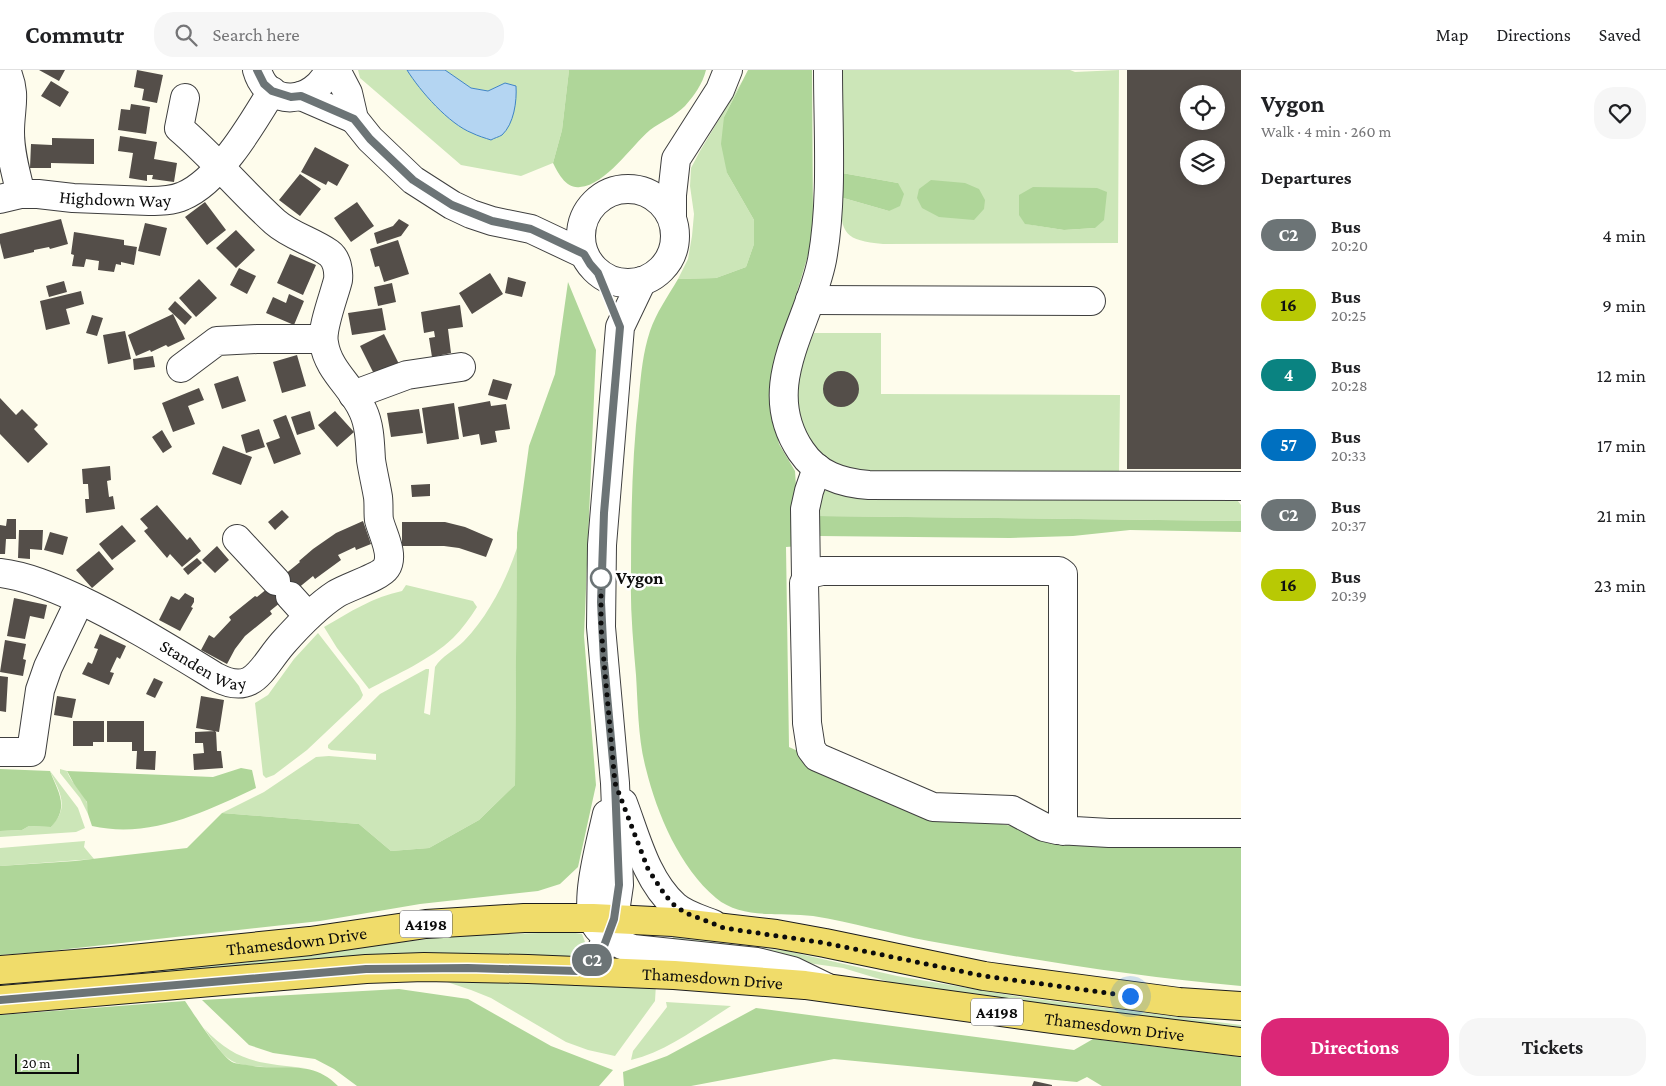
<!DOCTYPE html>
<meta charset="utf-8">
<style>
:root{--surface:#fff;--page:#f6f6f6;--text:#202124;--muted:#757577;--line:#e0e0e0;--accent:#db2777}
body{margin:0;font-family:"Crimson Pro",serif;background:var(--page);color:var(--text);height:100vh;display:flex;flex-direction:column;font-size:19px;white-space:nowrap}
*{box-sizing:border-box;margin:0}
p{font-size:16px;color:var(--muted)}
.icon{flex:none;width:28px;height:28px;fill:none;stroke:currentColor;stroke-width:2;stroke-linecap:round;stroke-linejoin:round}
.map{position:relative;flex:1;overflow:hidden}
.panel{display:flex;flex-direction:column;background:var(--surface);width:425px}
.panel>*{flex:none}
.badge{padding:0 10px;border-radius:16px;font-size:18px;line-height:32px}
.buttons{position:absolute;left:1180px;top:15px;display:grid;gap:10px}
.buttons a{display:grid;place-items:center;width:45px;height:45px;border-radius:50%;background:var(--surface);box-shadow:0 2px 12px #0003;font-size:25px}
.scale{position:absolute;left:15px;bottom:12px;width:64px;box-sizing:border-box;padding-left:5px;border:2px solid #0c0c0c;border-top:0;font-size:14px;line-height:18px;white-space:nowrap;color:#0c0c0c;-webkit-text-stroke:4px #fff;paint-order:stroke}
.you{position:absolute;width:25px;height:25px;margin:-12px;border:4px solid #fff;border-radius:50%;background:#1a73e8;box-shadow:0 0 0 8px #1a73e833}
.map>.badge{position:absolute;translate:-50% -50%;box-shadow:0 0 0 2px #fff}
h2{padding:0 20px;font-size:19px;line-height:45px}
.round{display:grid;place-items:center;flex:none;width:52px;height:52px;border-radius:20px;background:var(--page)}
.headline{display:flex;align-items:center;justify-content:space-between;height:85px;padding:0 20px}
h1{font-size:24px;font-weight:700;line-height:38px}
.primary-button{display:flex;gap:10px;margin-top:auto;padding:10px 20px}
.primary-button a{flex:1;height:58px;border-radius:20px;background:var(--accent);color:#fff;font-size:20px;font-weight:700;line-height:58px;text-align:center}
.primary-button a+a{background:var(--page);color:var(--text)}
ul{padding:0;list-style:none}
li{display:flex;align-items:center;gap:15px;height:70px;padding:0 20px}
li div{flex:1}
li b{display:block;font-size:19px}
li em{font-style:normal}
li .badge{min-width:55px;font-weight:700;text-align:center}
header{display:flex;align-items:center;gap:30px;box-sizing:border-box;height:70px;padding:0 25px;background:var(--surface);border-bottom:1px solid var(--line)}
header strong{font-size:24px}
nav{display:flex;gap:28px;margin-inline-start:auto;font-size:18px}
.search{width:350px;height:45px;background:var(--page);display:flex;align-items:center;gap:12px;box-sizing:border-box;padding:0 18px;border-radius:20px;color:var(--muted);font-size:19px}
main{display:flex;flex:1;min-height:0}
.map>svg:first-child{display:block}
.green{fill:#cce6b8;fill-rule:evenodd}
.forest{fill:#afd699}
.water{fill:#b4d5f2;stroke:#3f84c5}
.building{fill:#544e49;fill-rule:evenodd}
.lines{fill:none;stroke-linecap:round;stroke-linejoin:round}
.minor-casing{stroke:#3f3f3f;stroke-width:30}
.major-casing{stroke:#1d1d1d;stroke-width:30}
.minor{stroke:#fff;stroke-width:28}
.major{stroke:#f0dc6a;stroke-width:28}
.line-casing{stroke:#fff;stroke-width:11}
.line{stroke:#6c7476;stroke-width:8}
.walk{stroke:#0c0c0c;stroke-width:5;stroke-dasharray:0 9}
.stop-dot{fill:#fff;stroke:#6c7476;stroke-width:2.5}
.labels{text-anchor:middle;stroke-width:5;stroke-linejoin:round;paint-order:stroke}
.shield{fill:#fff;stroke:#555;stroke-width:1}
.shield-label{font-size:16px;font-weight:bold;fill:#0c0c0c}
.street-label{font-size:18px;fill:#0c0c0c;stroke:#fff}
.stop-label{font-size:18px;font-weight:bold;fill:#0c0c0c;stroke:#fff;text-anchor:start}
</style>
<header>
<strong>Commutr</strong>
<div class="search"><svg class="icon" aria-label="search" viewBox="0 0 24 24"><circle cx="10" cy="10" r="6"/><path d="M15 15l6 6"/></svg>Search here</div>
<nav><a>Map</a><a>Directions</a><a>Saved</a></nav>
</header>
<main>
<div class="map">
<svg width="1241" height="1016" viewBox="0 0 1241 1016">
<rect width="100%" height="100%" fill="#fefcec"/>
<!-- green -->
<path class="green" d="M358 0H407L424 22 450 48 505 13 488 21 471 18 445 0H569L562 60 553 93 521 106 461 95 360 8Z
M842 0H1070L1075 2 1119 0 1118 173 883 174C845 170 841 165 840 127L889 141 898 113 842 103ZM1026 154 1095 158 1064 160Z
M742 11 724 47 727 103 754 150V174L746 197 716 208 678 209 688 189 692 166 694 144 690 116 691 98 700 81Z
M814 263H881V324L1120 325 1119 406 875 404 839 397 819 382 805 362 797 339 798 301Z
M832 420 1234 426 1241 435V451L817 446V428L824 421Z
M517 478 515 715 479 750 429 778 391 781 359 754 222 743 264 722 316 687 329 686 376 690V684L331 680 328 678V675L380 624 426 599H429V601L424 643 430 645 435 597C442 586 455 580 464 571 488 546 506 511 517 478Z
M406 515 473 531 477 537C470 548 462 559 453 568 430 590 397 604 369 619L337 578 324 557C350 542 373 527 402 521Z
M318 563 359 616 363 625 361 629 307 680 274 705 266 708 263 705 255 633 268 625 294 589Z
M60 699 67 701C72 717 91 726 88 744L80 728 60 703Z
M50 701 78 738 85 758 76 762 0 767V761L22 760 29 756 51 757C54 752 59 748 60 743 66 729 55 713 50 701Z
M85 771 84 777 94 789 0 796V778Z
M569 862 582 864 585 872 580 882 569 887 0 919V912L325 882 451 866Z
M673 867 787 881 897 906 1021 927 1241 955V959L995 928 896 914 843 898 674 874Z
M435 908 656 914 655 931 615 986 588 980 566 972 491 928 471 920Z
M666 932 731 936C699 956 668 981 631 990L633 981 667 937Z
M204 958C236 993 261 993 305 998 288 997 245 999 232 991 221 985 211 968 204 958Z"/>
<!-- forest -->
<path class="forest" d="M569 0H706C703 13 694 26 685 36 675 46 661 52 650 60 631 76 606 115 580 117 566 119 558 103 553 93L562 60Z
M748 0H812L813 152 809 182 787 255 774 343 779 374 795 401 800 476 786 477 789 677 923 739 1032 760 1241 774V916C1136 907 1033 890 929 871 891 864 852 852 813 846 781 842 742 850 716 828 680 798 657 744 646 699 638 669 638 636 636 605 633 571 630 537 631 504 631 445 632 385 639 326 641 304 643 282 650 261 656 243 668 226 678 209L716 208 746 197 754 174V150L727 103 721 74 724 47Z
M842 103 898 113 904 124 900 136 889 141 840 127Z
M931 110 965 113 979 119 985 130 984 139 974 150 939 147 922 138 917 128 919 119Z
M1033 117 1097 118 1107 122 1104 150 1095 158 1064 160 1025 154 1019 145V125Z
M568 212 596 280 584 566 596 715 578 797 560 814 538 821 420 834 320 851 41 882 0 885V796L75 791 187 778 222 743 359 754 391 781 429 778 479 750 515 715 517 463 529 376 555 304Z
M817 446 1241 451V462L1130 460 1073 466 1010 468 819 466Z
M241 698 252 700 256 718C204 742 151 769 92 756L88 744 87 732 74 714 67 701 213 707Z
M0 699 50 701C58 722 70 737 51 757L29 756 22 760 0 761Z
M399 919 468 929 551 976 613 1000 599 1016H357L334 999 315 989 273 983 249 975 202 930Z
M185 931C194 944 220 985 232 992 236 994 243 994 247 995 280 1002 311 988 338 1016H0V945Z
M756 938 1074 980 1093 969 1241 987V1016H1102L1087 1007 1077 1012 834 989 691 1016H624L623 1002 667 986Z"/>
<!-- water -->
<path class="water" d="M407 0H445L471 18 488 21 505 13 516 16C517 31 514 54 502 65 499 67 494 68 491 70 485 68 478 66 472 63 449 54 420 21 407 0Z"/>
<!-- building -->
<path class="building" d="M39 0H65L59 11Z
M137 0 163 5 157 33 142 30 144 19 134 17Z
M1127 0H1241V399H1127ZM1189 24H1216V51H1189ZM1189 79H1216V106H1189Z
M51 11 69 22 60 37 41 26Z
M131 34 150 37 146 64 118 60 121 39 130 40Z
M120 66 157 72 154 89 177 93 174 112 152 109 153 105H147V111L129 108 133 83 118 81Z
M52 68 94 69V94L51 93V98H30L31 74 52 75Z
M315 77 349 95 337 116 328 111 326 115 301 102Z
M300 104 321 119 300 146 279 130Z
M205 132 226 160 207 175 185 147Z
M357 132 374 156 351 172 334 148Z
M61 149 68 174 50 179 49 177 34 180V182L4 189 0 173V164Z
M399 149 409 155 401 166 377 174 374 163 393 156Z
M145 153 167 158 160 186 138 181Z
M236 160 255 180 236 198 216 178Z
M74 162 124 170V175L137 177 134 195 121 192V195L116 194 114 202 98 200 99 191 86 189 84 197 72 196 74 185 71 184Z
M398 170 409 204 384 212 379 196 375 197 370 179Z
M290 184 316 195 303 225 277 213Z
M239 198 256 206 247 224 230 215Z
M490 203 503 224 472 244 459 223Z
M508 207 526 212 522 227 505 223Z
M199 209 217 228 196 247 179 228Z
M64 211 67 222 49 227 46 216Z
M392 213 396 232 378 236 374 217Z
M81 221 84 234 66 239 70 254 46 260 40 231Z
M289 224 304 231 294 255 266 243 273 227 286 233Z
M175 231 192 247 185 255 168 239Z
M460 235 463 257 448 259 451 283 432 287 429 268 435 267 434 261 424 263 421 242Z
M382 238 386 260 352 265 348 243Z
M173 244 185 269 168 277 166 275 151 282 150 280 136 286 128 265Z
M92 245 103 248 97 266 86 263Z
M125 261 131 289 108 294 103 265Z
M384 264 400 296 376 308 360 276Z
M297 285 306 316 282 323 273 292Z
M153 286 155 297 134 300 133 289Z
M823 319a18 18 0 1 1 36 0a18 18 0 1 1-36 0Z
M238 306 246 331 222 339 214 314Z
M493 309 512 314 507 330 488 325Z
M199 318 204 330 188 336 195 354 173 362 162 333Z
M0 328 16 345 22 339 38 355 34 359 48 374 28 393 0 364Z
M490 331 491 336 506 334 510 359 495 361 497 372 481 375 479 364 463 367 458 337Z
M454 333 459 369 427 374 422 338Z
M419 339 423 363 391 367 387 343Z
M310 341 315 359 297 365 291 347Z
M335 341 354 362 337 377 318 355Z
M286 345 301 384 274 394 266 373 280 368 273 350Z
M259 359 265 377 246 383 241 365Z
M162 360 172 377 163 383 152 367Z
M223 376 252 387 241 415 212 404Z
M110 396 111 410 107 411 109 427 113 426 115 439 86 443 85 429H89L88 414H83L82 399Z
M430 414V426L412 427 411 415Z
M157 435 187 470 190 467 201 481 182 497 170 484 167 488 144 461 148 458 140 449Z
M282 440 289 447 275 460 268 452Z
M7 449H16V469H6L5 484H0V455L6 456Z
M363 451 371 474 356 480 355 477 338 485 341 490 315 509 313 506 270 541 272 544 245 566 235 579 227 594 201 580 209 565 214 568 231 550 229 547 255 526 257 527 300 492 299 491 313 479 336 463Z
M402 452H445L465 457 493 469 486 487 459 478 444 476H402Z
M122 455 136 471 112 490 99 474Z
M19 460H43L42 480 30 479V489L18 488Z
M50 462 68 467 63 485 44 480Z
M217 476 229 490 215 503 202 490Z
M99 481 114 499 92 518 76 500Z
M197 488 202 493 188 505 183 499Z
M185 523 194 528V532L191 537 193 538 180 561 159 550 171 526 179 530Z
M14 528 47 535 44 549 30 546 25 569 7 566Z
M100 564 126 576 120 589 117 587 110 602 114 603 109 615 82 604 88 592 92 594 98 579 94 578Z
M5 570 26 574 23 589 26 590 23 606 0 602Z
M0 606 8 607 6 642 0 641Z
M154 608 163 612 155 628 146 624Z
M57 626 76 629 72 648 54 645Z
M201 626 224 630 219 662 196 658Z
M73 651H104V672H93V676H73Z
M107 651H144V681H156L155 700 136 699 137 681H132V672H107Z
M216 661 217 681H221L223 698 194 700 193 684 204 683 203 673H195V662Z
M1034 1011 1052 1015V1016H1032Z"/>
<g class="lines">
<!-- minor casing -->
<g class="minor-casing">
<g id="minor">
<path d="M6 0C17 25 10 37 10 62 10 83 16 104 21 124"/>
<path d="M257 0C268 39 314 34 329 0"/>
<path d="M336 0 348 23 354 49 370 69 413 110 452 135 471 144 492 151 531 159 584 184"/>
<path d="M828 0C828 61 833 130 822 190 809 256 757 316 801 381 817 405 841 413 869 415L1241 416"/>
<path d="M301 26 354 49"/>
<circle cx="628" cy="166" r="47"/>
<path id="s1" d="M0 129 21 124H38L73 128 149 131C160 131 172 131 183 126 219 111 252 54 272 21"/>
<path d="M672 146V125L676 89 720 20 728 0"/>
<path d="M810 230 1091 231"/>
<path d="M181 298 217 271 257 269H323"/>
<path d="M353 325 407 305 461 297"/>
<path d="M237 469 276 511"/>
<path id="s2" d="M0 503C26 506 52 517 76 528 125 551 170 579 216 607 254 627 261 598 283 573 299 555 316 537 336 524 347 517 380 507 386 498 395 485 382 463 379 450 378 443 379 435 378 427 376 415 373 403 371 390 370 374 370 356 363 341 353 317 328 301 324 273 321 259 334 226 338 210 339 201 337 189 329 183 312 171 291 166 275 152 242 122 213 87 179 58L185 28"/>
<path d="M806 508 805 439 809 421 817 398"/>
<path d="M290 526 308 546"/>
<path d="M0 682H31L40 620 48 597 80 530"/>
<path d="M623 733C636 767 646 810 675 836 685 845 700 849 713 854"/>
<path d="M607 744C602 767 583 834 595 854 602 866 620 875 633 879L757 892 793 901 826 917"/>
<path d="M1063 761V504L1059 501H822L809 504 804 513 807 653 811 679 817 687 933 737 1012 740 1044 757 1057 760 1109 763H1241"/>
<path d="M578 901 596 887 604 876 614 849 619 815 615 713 601 557 602 475 620 257 642 211"/>
</g>
</g>
<!-- major casing -->
<g class="major-casing">
<g id="major">
<path id="s3" d="M0 900 112 891 310 871 426 854 524 848H593L673 852 776 864 825 873 984 906 1179 932 1241 936"/>
<path id="s4" d="M0 930 366 899 424 897 528 899 674 905 805 915 1059 950 1241 972"/>
</g>
</g>
<!-- minor -->
<use href="#minor" class="minor"/>
<!-- major -->
<use href="#major" class="major"/>
</g>
<g class="lines">
<!-- line casing -->
<g class="line-casing">
<path id="line" d="M0 930 366 899 468 898 578 901 596 887 604 876 614 849 619 815 615 713 604 592 601 532 604 443 620 257 598 203 590 194 584 184 531 159 492 151 452 135 413 110 370 69 354 49 301 26 291 27 272 21 264 14 257 0"/>
</g>
<!-- line -->
<use href="#line" class="line"/>
<!-- walk -->
<path class="walk" d="M601 508V557L604 592 615 713 648 799 665 825 675 836 686 843 724 858 825 873 984 906 1130 926"/>
</g>
<!-- markers -->
<circle class="stop-dot" cx="601" cy="508" r="10"/>
<g class="labels">
<!-- shield labels -->
<g class="shield">
<rect x="400" y="840.5" width="52" height="27" rx="4"/>
<rect x="971" y="928.5" width="52" height="27" rx="4"/>
</g>
<g class="shield-label">
<text x="426" y="860">A4198</text>
<text x="997" y="948">A4198</text>
</g>
<!-- street labels -->
<g class="street-label">
<text dy="6" stroke="none"><textPath href="#s1" startOffset="116">Highdown Way</textPath></text>
<text dy="6" stroke="none"><textPath href="#s2" startOffset="225">Standen Way</textPath></text>
<text dy="6" stroke="none"><textPath href="#s3" startOffset="298">Thamesdown Drive</textPath></text>
<text dy="6" stroke="none"><textPath href="#s4" startOffset="714">Thamesdown Drive</textPath></text>
<text dy="6" stroke="none"><textPath href="#s4" startOffset="1119">Thamesdown Drive</textPath></text>
</g>
<!-- stop labels -->
<g class="stop-label">
<text x="616" y="514">Vygon</text>
</g>
</g>
</svg>
<div class="buttons">
<a><svg class="icon" aria-label="locate" viewBox="0 0 24 24"><circle cx="12" cy="12" r="6"/><path d="M12 2v4M12 18v4M2 12h4M18 12h4"/></svg></a>
<a><svg class="icon" aria-label="layers" viewBox="0 0 24 24"><path d="M12 4l9 5-9 5-9-5zM3 14l9 5 9-5"/></svg></a>
</div>
<div class="scale">20 m</div>
<div class="you" style="left:1130px;top:926px"></div>
<b class="badge" style="left:592px;top:890px;background:#6c7476;color:#fff">C2</b>
</div>
<section class="panel">
<div class="headline"><div><h1>Vygon</h1><p>Walk · 4 min · 260 m</p></div><a class="round"><svg class="icon" aria-label="heart" viewBox="0 0 24 24"><path d="M12 20l-8-8c-3-5 5-10 8-4 3-6 11-1 8 4z"/></svg></a></div>
<h2>Departures</h2>
<ul>
<li><span class="badge" style="background:#6c7476;color:#fff">C2</span><div><b>Bus</b><p>20:20</p></div><em>4 min</em></li>
<li><span class="badge" style="background:#b8c904;color:#111">16</span><div><b>Bus</b><p>20:25</p></div><em>9 min</em></li>
<li><span class="badge" style="background:#0a8381;color:#fff">4</span><div><b>Bus</b><p>20:28</p></div><em>12 min</em></li>
<li><span class="badge" style="background:#0070c0;color:#fff">57</span><div><b>Bus</b><p>20:33</p></div><em>17 min</em></li>
<li><span class="badge" style="background:#6c7476;color:#fff">C2</span><div><b>Bus</b><p>20:37</p></div><em>21 min</em></li>
<li><span class="badge" style="background:#b8c904;color:#111">16</span><div><b>Bus</b><p>20:39</p></div><em>23 min</em></li>
</ul>
<div class="primary-button"><a>Directions</a><a>Tickets</a></div>
</section>
</main>
